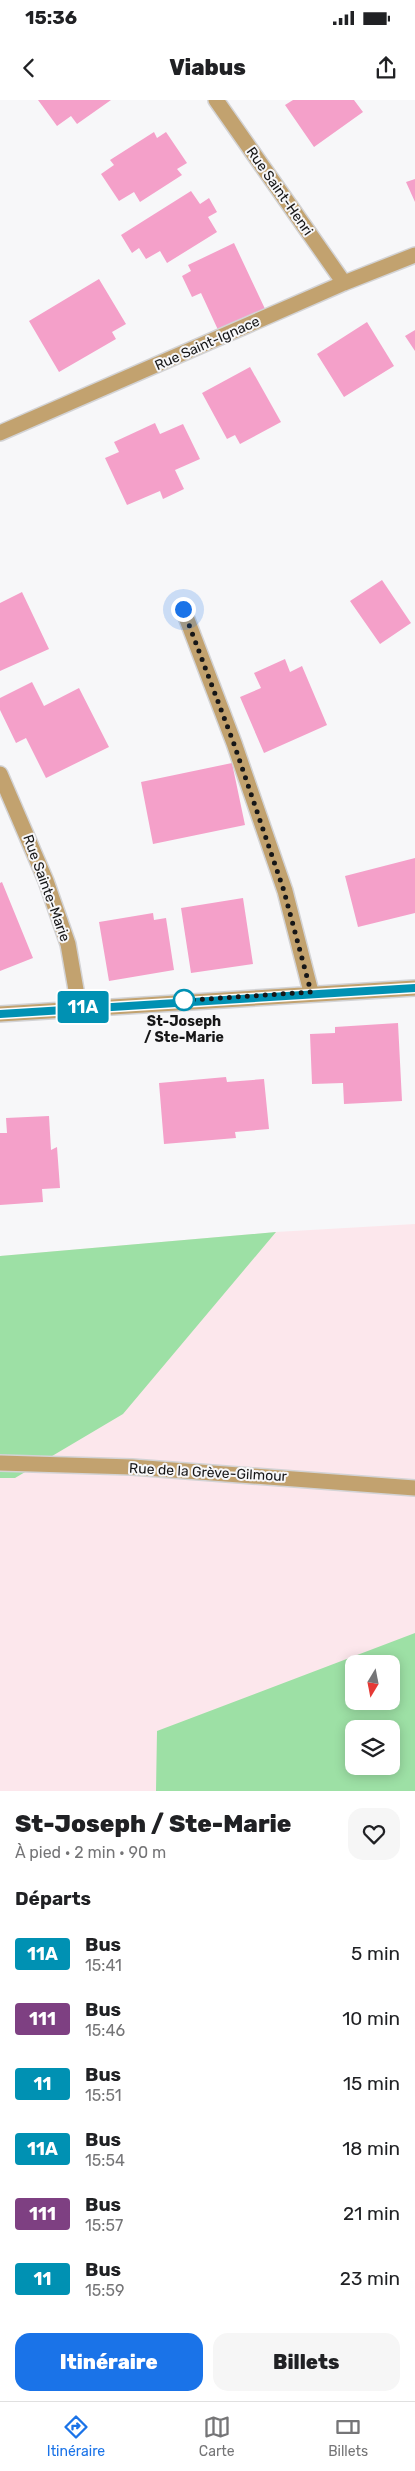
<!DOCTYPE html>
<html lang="fr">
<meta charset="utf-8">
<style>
:root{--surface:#fff;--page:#f6f6f6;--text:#202124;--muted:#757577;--line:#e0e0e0;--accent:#1a73e8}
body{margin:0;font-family:Rubik,sans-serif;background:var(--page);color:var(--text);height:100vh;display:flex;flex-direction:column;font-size:19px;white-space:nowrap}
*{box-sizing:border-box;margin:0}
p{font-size:16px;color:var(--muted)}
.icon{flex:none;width:28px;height:28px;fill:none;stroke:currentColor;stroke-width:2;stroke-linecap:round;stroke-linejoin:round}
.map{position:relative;height:1691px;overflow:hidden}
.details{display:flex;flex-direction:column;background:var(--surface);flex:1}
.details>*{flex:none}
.badge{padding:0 10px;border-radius:4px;font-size:18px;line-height:32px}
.needle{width:32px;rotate:190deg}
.controls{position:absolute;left:345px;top:1555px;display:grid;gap:10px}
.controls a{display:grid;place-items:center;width:55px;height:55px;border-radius:10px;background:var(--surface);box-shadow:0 2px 12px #0003;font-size:25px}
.you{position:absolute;width:25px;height:25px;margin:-12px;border:4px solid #fff;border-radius:50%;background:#1a73e8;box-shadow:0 0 0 8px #1a73e833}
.map>.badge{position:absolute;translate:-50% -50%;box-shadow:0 0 0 2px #fff}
h2{padding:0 15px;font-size:19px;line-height:45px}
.round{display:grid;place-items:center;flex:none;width:52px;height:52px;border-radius:15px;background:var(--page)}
.head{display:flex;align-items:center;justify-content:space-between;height:85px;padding:0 15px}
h1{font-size:24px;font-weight:800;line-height:38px}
.button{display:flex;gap:10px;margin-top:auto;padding:10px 15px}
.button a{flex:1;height:58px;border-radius:15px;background:var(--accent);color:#fff;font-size:20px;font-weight:800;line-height:58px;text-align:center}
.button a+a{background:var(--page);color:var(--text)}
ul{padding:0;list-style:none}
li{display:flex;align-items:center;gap:15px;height:65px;padding:0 15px}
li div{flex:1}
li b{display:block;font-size:19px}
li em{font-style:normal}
li .badge{min-width:55px;font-weight:700;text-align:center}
.status{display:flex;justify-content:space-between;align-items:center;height:35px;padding:0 25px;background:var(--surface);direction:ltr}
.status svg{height:14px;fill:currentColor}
header{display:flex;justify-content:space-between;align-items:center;height:65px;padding:0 15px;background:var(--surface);font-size:22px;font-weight:800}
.tabs{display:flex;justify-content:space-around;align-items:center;height:70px;border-top:1px solid var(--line);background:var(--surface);font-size:14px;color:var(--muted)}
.tabs a{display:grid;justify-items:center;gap:2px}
.tabs .active{color:var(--accent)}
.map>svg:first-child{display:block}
.commercial{fill:#fce7ec;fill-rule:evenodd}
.green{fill:#9de0a5;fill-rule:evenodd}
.building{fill:#f4a0c9}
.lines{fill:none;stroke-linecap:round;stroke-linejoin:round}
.minor-casing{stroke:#d3d3d5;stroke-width:18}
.minor{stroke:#c2a26f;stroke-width:15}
.line-casing{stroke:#fff;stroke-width:11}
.line{stroke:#0091b3;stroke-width:8}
.walk{stroke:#161617;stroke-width:5;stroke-dasharray:0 9}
.stop-dot{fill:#fff;stroke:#0091b3;stroke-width:2.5}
.labels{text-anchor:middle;stroke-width:4;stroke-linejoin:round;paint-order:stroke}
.street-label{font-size:14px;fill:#161617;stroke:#f7f7f9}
.stop-label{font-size:14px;font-weight:bold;fill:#161617;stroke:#f7f7f9}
</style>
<div class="status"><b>15:36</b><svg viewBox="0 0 49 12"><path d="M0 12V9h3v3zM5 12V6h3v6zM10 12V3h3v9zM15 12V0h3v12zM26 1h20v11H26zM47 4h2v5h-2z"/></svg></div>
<header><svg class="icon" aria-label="back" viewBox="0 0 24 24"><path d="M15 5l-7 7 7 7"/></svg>Viabus<svg class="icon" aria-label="share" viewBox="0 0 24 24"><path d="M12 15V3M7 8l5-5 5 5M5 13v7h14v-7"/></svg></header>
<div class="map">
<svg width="415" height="1691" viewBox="0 0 415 1691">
<rect width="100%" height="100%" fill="#f7f7f9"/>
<!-- commercial -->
<path class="commercial" d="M415 1124V1691H0V1156L276 1132ZM354 1564H391V1601H354ZM354 1629H391V1666H354Z"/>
<!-- green -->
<path class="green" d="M276 1132 123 1314 15 1378H0V1156Z
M415 1533V1691H156L157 1631ZM354 1564H391V1601H354ZM354 1629H391V1666H354Z"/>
<!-- building -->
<path class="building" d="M38 0H111L77 24 71 16 57 26Z
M293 0H354L363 12 314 47 285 5Z
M154 32 157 38 166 32 187 63 177 69 182 75 140 102 134 92 119 101 101 74 114 65 110 60Z
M415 79V102L406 82Z
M191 91 200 104 209 98 217 112 208 117 217 132 167 163 160 151 146 159 139 148 132 153 121 135Z
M234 143 266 211 219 232 201 193 192 197 182 176 191 171 188 165Z
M99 179 126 224 112 232 116 239 59 272 29 221Z
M367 222 394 266 344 297 317 254Z
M415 230V251L405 236Z
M250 267 281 322 240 344 235 335 227 339 202 293Z
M155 323 160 334 183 324 200 359 175 370 184 389 163 399 160 391 127 405 105 358 119 352 114 342Z
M382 480 411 523 380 544 350 501Z
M22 492 49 549 0 571V503Z
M285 559 290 572 302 566 327 625 264 653 240 597 261 588 254 573Z
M32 582 44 606 79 588 109 647 46 678 26 638 16 643 0 610V598Z
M232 663 245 725 153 744 141 682Z
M415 758V813L358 827 345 776Z
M2 782 33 858 0 871V783Z
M243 798 253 864 191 873 181 808Z
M153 813 154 820 166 818 174 870 109 881 99 822Z
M398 923 402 1001 344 1004 343 983 312 984 310 934 335 933V927Z
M226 977 227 982 264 979 269 1029 235 1032 236 1038 164 1044 159 983Z
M49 1016 51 1050 57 1047 60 1088 42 1089 43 1102 0 1105V1033H7L6 1018Z"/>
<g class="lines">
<!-- minor casing -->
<g class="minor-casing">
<path id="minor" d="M216 0 344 183
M0 333 344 183 415 155
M183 509 234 643 285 791 311 892
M0 674 46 781 68 844 79 907
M0 914 415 888
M0 1363 132 1367 415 1388"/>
</g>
<!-- minor -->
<use href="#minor" class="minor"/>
</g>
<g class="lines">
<!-- line casing -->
<g class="line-casing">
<path id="line" d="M0 914 415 888"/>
</g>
<!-- line -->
<use href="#line" class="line"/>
<!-- walk -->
<path class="walk" d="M183 509 234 644 284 791 311 892 176 901 184 900"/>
</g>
<!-- markers -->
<circle class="stop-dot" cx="184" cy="900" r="10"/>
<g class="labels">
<!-- street labels -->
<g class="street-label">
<text transform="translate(280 91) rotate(55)" y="5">Rue Saint-Henri</text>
<text transform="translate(207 243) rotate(-24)" y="5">Rue Saint-Ignace</text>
<text transform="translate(47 788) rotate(70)" y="5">Rue Sainte-Marie</text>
<text transform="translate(208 1372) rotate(3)" y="5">Rue de la Grève-Gilmour</text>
</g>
<!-- stop labels -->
<g class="stop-label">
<text x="184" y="926">St-Joseph<tspan x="184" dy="16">/ Ste-Marie</tspan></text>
</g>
</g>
</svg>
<div class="controls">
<a><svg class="needle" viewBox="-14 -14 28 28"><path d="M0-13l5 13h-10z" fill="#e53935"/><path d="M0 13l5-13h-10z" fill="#757577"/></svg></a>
<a><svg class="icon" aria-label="layers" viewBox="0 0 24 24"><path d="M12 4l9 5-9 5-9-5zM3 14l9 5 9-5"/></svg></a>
</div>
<div class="you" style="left:183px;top:509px"></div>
<b class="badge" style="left:83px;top:907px;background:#0091b3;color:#fff">11A</b>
</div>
<section class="details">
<div class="head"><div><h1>St-Joseph / Ste-Marie</h1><p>À pied · 2 min · 90 m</p></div><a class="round"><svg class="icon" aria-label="heart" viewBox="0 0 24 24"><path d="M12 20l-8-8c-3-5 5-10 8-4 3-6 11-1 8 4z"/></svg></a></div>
<h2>Départs</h2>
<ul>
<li><span class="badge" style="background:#0091b3;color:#fff">11A</span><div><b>Bus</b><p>15:41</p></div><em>5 min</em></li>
<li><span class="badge" style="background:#7e4082;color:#fff">111</span><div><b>Bus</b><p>15:46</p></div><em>10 min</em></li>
<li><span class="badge" style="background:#0091b3;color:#fff">11</span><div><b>Bus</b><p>15:51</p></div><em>15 min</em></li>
<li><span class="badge" style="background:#0091b3;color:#fff">11A</span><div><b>Bus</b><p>15:54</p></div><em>18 min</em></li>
<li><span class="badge" style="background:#7e4082;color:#fff">111</span><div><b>Bus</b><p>15:57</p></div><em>21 min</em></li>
<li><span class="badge" style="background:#0091b3;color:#fff">11</span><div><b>Bus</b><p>15:59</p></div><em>23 min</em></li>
</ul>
<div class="button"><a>Itinéraire</a><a>Billets</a></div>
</section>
<nav class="tabs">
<a class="active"><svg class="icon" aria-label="directions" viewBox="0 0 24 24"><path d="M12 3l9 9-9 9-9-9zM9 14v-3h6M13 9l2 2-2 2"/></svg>Itinéraire</a>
<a><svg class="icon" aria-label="map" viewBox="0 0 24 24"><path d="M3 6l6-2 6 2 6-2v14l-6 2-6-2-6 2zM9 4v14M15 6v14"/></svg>Carte</a>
<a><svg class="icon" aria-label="tickets" viewBox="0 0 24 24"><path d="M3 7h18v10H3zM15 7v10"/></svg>Billets</a>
</nav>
